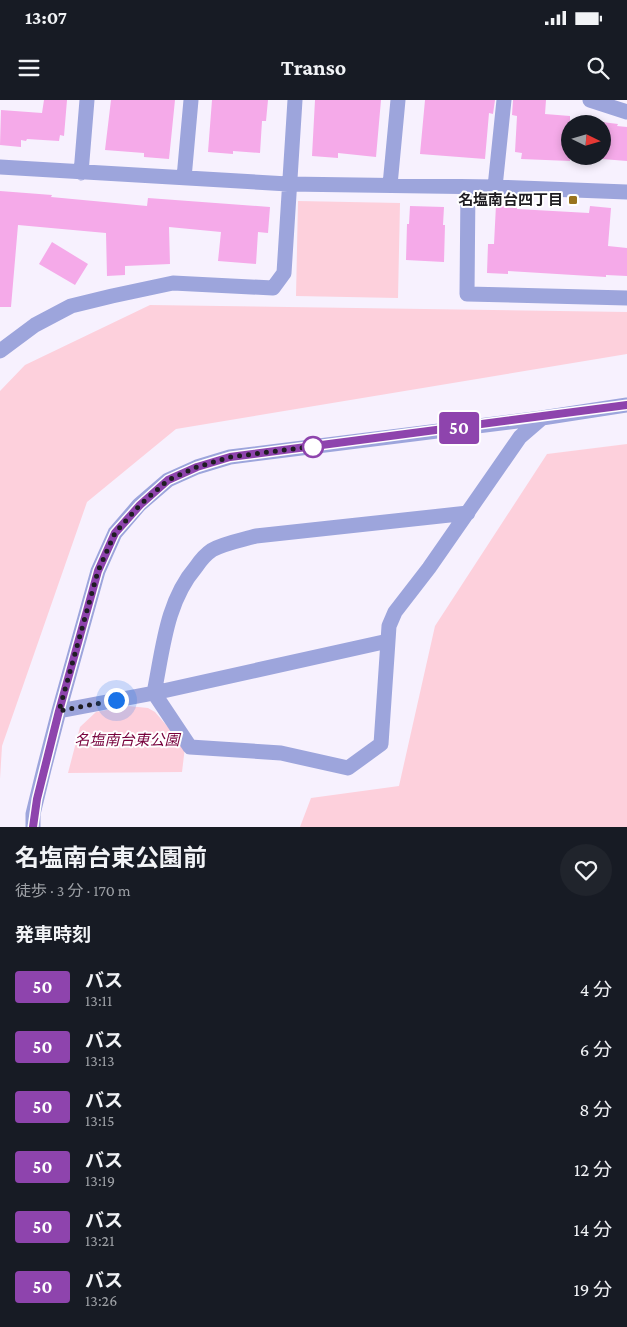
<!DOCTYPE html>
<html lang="ja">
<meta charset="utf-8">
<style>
:root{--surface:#171b24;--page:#20242c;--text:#f1f3f6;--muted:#9ea1a6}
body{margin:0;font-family:"Crimson Pro","Noto Sans JP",serif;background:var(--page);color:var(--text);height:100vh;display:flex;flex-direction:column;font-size:19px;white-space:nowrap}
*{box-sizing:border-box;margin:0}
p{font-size:16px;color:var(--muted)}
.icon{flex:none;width:28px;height:28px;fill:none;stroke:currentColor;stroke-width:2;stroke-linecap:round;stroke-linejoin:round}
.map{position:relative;height:727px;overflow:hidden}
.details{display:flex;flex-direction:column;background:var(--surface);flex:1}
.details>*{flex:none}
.badge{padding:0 10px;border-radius:4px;font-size:18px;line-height:32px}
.needle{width:32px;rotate:95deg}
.fabs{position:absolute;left:561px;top:15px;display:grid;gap:10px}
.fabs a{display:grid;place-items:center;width:50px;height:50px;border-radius:50%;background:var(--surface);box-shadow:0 2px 8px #0003;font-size:25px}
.you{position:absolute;width:25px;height:25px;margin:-12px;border:4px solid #fff;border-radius:50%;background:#1a73e8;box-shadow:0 0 0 8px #1a73e833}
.map>.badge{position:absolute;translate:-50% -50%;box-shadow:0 0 0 2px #fff}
h2{padding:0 15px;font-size:19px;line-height:45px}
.round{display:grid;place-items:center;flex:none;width:52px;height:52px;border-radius:26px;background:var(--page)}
.summary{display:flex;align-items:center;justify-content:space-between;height:85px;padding:0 15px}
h1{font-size:24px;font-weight:700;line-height:38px}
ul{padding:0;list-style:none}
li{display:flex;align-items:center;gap:15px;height:60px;padding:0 15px}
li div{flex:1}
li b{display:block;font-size:19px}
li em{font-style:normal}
li .badge{min-width:55px;font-weight:700;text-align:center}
.status{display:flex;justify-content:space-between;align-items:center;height:35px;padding:0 25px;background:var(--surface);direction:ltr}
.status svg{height:14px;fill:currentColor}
header{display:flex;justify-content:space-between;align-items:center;height:65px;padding:0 15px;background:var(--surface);font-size:22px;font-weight:700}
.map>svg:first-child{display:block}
.green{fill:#fdd0dc}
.building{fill:#f5aae9}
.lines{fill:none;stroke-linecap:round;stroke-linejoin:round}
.minor{stroke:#9da5dc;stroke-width:15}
.line-casing{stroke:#fff;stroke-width:11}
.line{stroke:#8e44ad;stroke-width:8}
.walk{stroke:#1f1d22;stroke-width:5;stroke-dasharray:0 9}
.poi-dot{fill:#99731f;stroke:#fff;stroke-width:2}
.stop-dot{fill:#fff;stroke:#8e44ad;stroke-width:2.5}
.labels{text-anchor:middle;stroke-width:4;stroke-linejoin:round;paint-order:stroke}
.poi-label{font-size:15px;font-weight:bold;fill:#1f1d22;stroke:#fff;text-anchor:end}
.park-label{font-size:15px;font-style:italic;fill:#77013c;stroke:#fff}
</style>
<div class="status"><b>13:07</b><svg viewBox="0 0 49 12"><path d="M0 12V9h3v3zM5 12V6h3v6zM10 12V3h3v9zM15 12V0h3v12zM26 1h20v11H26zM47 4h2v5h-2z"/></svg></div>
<header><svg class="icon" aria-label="menu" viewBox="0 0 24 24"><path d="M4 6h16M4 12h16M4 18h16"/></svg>Transo<svg class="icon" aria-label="search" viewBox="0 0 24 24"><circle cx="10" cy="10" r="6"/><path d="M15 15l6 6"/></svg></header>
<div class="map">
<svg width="627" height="727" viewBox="0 0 627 727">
<rect width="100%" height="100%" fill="#f7f1fe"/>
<!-- green -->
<path class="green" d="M298 101 400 103 398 198 296 196Z
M150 205 627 212V254L176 329 87 402 2 646 0 679V291L25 265Z
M627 344V727H300L311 698 399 686 435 526 547 354Z
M128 606 148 608 155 612 185 647 182 672 68 673 80 627 96 612Z"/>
<!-- building -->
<path class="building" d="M44 0H67L64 36 60 35 59 41 27 39 26 41 21 40V47L0 45 1 10 42 13Z
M111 0H175L169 59 144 57V53L105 50Z
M212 0H268L266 21H262L260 53 233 51V54L208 52Z
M315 0H381L376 57 338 53V58L312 56Z
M425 0H495L493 14 489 13 485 59 420 54Z
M513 0H546L545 14 570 16V61L521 59 522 53 515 52 517 16 512 15Z
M602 22 618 24 617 26 627 27V61L602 59Z
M0 91 52 95 51 97 147 106 148 98 270 107 268 133 258 132 256 164 218 161 221 132 169 127 170 164 125 166V175L107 176 106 133 18 125 11 207H0Z
M496 105 517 106V109L589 113 590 106 611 108 608 146 627 148V176L606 175V177L508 171V174L487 173 488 144H494Z
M410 106 444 107 443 125H445L444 162 406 160 407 124H409Z
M52 142 88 164 75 185 39 164Z"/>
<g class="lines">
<!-- minor -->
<path class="minor" d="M590 0 627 12
M0 67 288 84 495 87 627 92
M81 73 87 0
M184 78 191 0
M390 85 398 0
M468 87 467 194 627 198
M495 87 504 0
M0 251 35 225 71 206 112 196 173 183 273 188 284 173 295 0
M388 541 154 593C163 549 166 502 196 467 200 461 206 454 212 450 225 443 242 440 256 436L468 413
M59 611 154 593 190 647 281 653 348 668 381 644 388 541 389 526 395 512 429 468 520 337 542 318
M33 727V714L44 669 59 611 98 471 115 433 139 405 168 380 197 367 230 357 542 318 627 305"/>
</g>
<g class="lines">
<!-- line casing -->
<g class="line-casing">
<path id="line" d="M33 727 37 699 59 611 98 471 115 433 140 405 168 380 197 367 230 357 627 305"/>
</g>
<!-- line -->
<use href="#line" class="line"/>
<!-- walk -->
<path class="walk" d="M116 600 59 611 98 471 115 433 140 405 168 380 197 367 230 357 316 346 313 347"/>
</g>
<!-- markers -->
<rect class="poi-dot" x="568" y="95" width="10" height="10" rx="2.5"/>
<circle class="stop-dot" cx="313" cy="347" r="10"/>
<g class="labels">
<!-- poi labels -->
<g class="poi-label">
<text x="563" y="105">名塩南台四丁目</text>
</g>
<!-- park labels -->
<g class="park-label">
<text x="127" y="645">名塩南台東公園</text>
</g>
</g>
</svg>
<div class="fabs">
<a><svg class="needle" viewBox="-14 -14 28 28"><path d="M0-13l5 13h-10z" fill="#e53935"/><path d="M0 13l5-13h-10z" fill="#9ea1a6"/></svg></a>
</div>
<div class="you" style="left:116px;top:600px"></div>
<b class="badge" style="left:459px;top:328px;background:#8e44ad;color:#fff">50</b>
</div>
<section class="details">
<div class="summary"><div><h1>名塩南台東公園前</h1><p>徒歩 · 3 分 · 170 m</p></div><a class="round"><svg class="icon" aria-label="heart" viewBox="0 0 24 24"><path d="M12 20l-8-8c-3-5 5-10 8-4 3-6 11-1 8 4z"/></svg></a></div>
<h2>発車時刻</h2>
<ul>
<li><span class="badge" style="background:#8e44ad;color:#fff">50</span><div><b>バス</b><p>13:11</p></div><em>4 分</em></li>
<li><span class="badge" style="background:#8e44ad;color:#fff">50</span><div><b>バス</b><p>13:13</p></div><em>6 分</em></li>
<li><span class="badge" style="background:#8e44ad;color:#fff">50</span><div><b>バス</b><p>13:15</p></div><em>8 分</em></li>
<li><span class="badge" style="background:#8e44ad;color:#fff">50</span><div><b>バス</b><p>13:19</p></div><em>12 分</em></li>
<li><span class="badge" style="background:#8e44ad;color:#fff">50</span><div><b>バス</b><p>13:21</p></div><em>14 分</em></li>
<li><span class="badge" style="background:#8e44ad;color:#fff">50</span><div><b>バス</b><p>13:26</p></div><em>19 分</em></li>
</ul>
</section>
